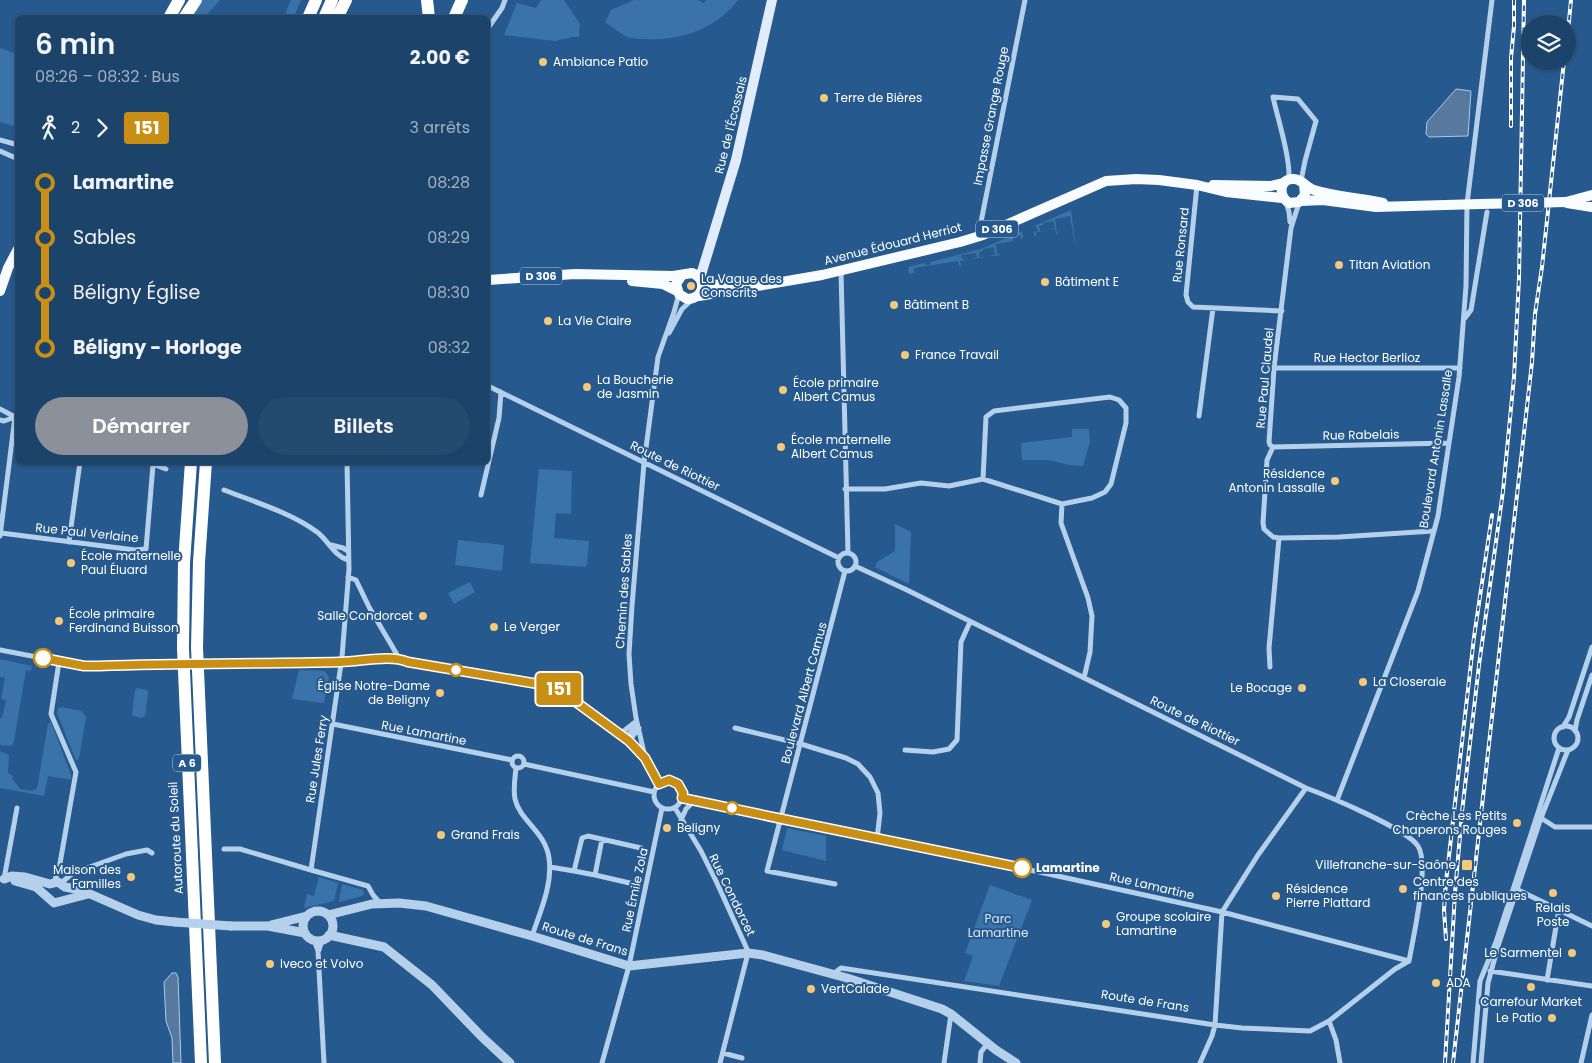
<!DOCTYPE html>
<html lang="fr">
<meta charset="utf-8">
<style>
:root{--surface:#1c436a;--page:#254a70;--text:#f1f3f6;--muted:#a0b0c1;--line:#3a5c7e;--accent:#8c9099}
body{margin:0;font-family:Poppins,sans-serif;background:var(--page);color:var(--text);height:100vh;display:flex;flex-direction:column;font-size:19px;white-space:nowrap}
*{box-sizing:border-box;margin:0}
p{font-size:16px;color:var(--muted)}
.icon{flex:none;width:28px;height:28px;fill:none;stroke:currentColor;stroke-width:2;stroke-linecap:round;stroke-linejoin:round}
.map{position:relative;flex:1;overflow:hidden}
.side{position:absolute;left:15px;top:15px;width:475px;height:450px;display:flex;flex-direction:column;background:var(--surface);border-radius:8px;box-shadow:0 1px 4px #0004,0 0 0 1px var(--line)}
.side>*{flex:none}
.badge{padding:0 10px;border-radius:4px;font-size:18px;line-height:32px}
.tools{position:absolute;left:1521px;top:15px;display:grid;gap:10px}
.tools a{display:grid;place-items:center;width:55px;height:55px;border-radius:50%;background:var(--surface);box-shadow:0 1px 4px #0004,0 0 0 1px var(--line);font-size:25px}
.map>.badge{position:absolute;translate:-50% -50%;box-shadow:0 0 0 2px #fff}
.legs{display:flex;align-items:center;gap:8px;height:55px;padding:0 20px;font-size:16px}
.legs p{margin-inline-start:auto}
.summary{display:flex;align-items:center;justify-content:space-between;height:85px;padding:0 20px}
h1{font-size:28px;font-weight:600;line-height:38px}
.action{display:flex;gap:10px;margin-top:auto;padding:10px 20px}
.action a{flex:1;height:58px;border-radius:30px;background:var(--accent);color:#fff;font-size:20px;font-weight:600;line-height:58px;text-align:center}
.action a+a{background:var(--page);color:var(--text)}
ul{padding:0 20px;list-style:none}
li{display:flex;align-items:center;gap:18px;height:55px;font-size:19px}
li i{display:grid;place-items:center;width:8px;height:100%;margin:0 6px;background:currentColor}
li i::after{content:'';width:12px;height:12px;margin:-6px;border:4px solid;border-radius:50%;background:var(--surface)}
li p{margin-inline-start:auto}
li:first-child i{background:linear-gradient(#0000 50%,currentColor 0)}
li:last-child i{background:linear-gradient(currentColor 50%,#0000 0)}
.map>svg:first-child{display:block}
.green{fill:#3a73a9}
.water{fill:#57799d;stroke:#a9cceb}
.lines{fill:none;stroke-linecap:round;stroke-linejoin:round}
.minor{stroke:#b5d0eb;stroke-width:5}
.tertiary{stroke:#b5d0eb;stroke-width:9}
.secondary{stroke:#e0ecf9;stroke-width:10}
.primary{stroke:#f9fcff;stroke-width:10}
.motorway{stroke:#fff;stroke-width:12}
.rail-casing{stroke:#fff;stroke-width:4}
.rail{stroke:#26598d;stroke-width:2;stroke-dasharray:5.5;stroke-linecap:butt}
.minor-bridge{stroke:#b5d0eb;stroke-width:5}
.tertiary-bridge{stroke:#b5d0eb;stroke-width:9}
.primary-bridge{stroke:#f9fcff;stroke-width:10}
.line-1-casing{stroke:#fff;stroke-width:11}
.line-1{stroke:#c98f15;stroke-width:8}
.poi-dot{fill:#f4c97a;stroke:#26598d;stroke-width:2}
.stop-1-dot{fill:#fff;stroke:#c98f15;stroke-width:2.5}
.labels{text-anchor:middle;stroke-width:4;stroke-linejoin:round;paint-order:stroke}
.shield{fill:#26598d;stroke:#becddd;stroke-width:1}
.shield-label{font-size:11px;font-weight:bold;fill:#fff}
.poi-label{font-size:12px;fill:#fff;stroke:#26598d;text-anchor:start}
.street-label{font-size:12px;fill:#fff;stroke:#26598d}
.stop-label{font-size:12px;font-weight:bold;fill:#fff;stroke:#26598d;text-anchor:start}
.park-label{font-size:12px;fill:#dae9f8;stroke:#26598d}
</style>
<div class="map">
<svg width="1592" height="1063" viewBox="0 0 1592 1063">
<rect width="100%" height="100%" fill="#26598d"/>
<!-- green -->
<path class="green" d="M203 0H220L205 17 190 18Z
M291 0H301L294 17H284Z
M541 0H564L580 24 579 37H572L555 41 504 35 517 3 536 8Z
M634 0H698L704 3 706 0H738C717 28 681 41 647 39 642 39 636 39 631 38 622 36 613 27 605 22L611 10Z
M0 48 14 53 16 48 17 49V127L0 122Z
M1071 210 1076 250 1070 216 1055 219 1057 233H1061L1056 234 1055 229 1050 230 1055 228 1053 221 1043 223V225L1039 226 1040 231H1045L1036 232V237L1035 236 1033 233 1038 231 1036 226 1032 227Z
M1022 231 1023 236 1022 239H1021L1020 235 1013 236V241L996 244 997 254 1002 255 990 256 995 254 994 247 983 249V251L979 252V257H985L972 259 977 257 976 253 961 255 962 259 967 260 960 261 961 266H959L958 261 914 268V273L909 274 908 267 925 263 926 265 931 264 930 262 981 249Z
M1072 429H1089L1090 442 1083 466 1069 465 1049 460H1022L1021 443 1072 437Z
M539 469 572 471 571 514 556 513 554 538 589 541 587 565 585 567 530 563Z
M895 524 911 532 909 584 875 567 877 562 895 551Z
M458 540 504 545 502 571 455 565Z
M470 582 475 592 454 604 448 593Z
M0 659 32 666 31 671 26 670 14 741 12 745 8 746 0 745V718H2L6 700 1 699 5 678 0 677Z
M299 670 325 671 329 677 324 703 292 699Z
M137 688 147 690 148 692 145 716 142 718 133 716 132 714 135 690Z
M61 707 82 711 86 717 79 759 76 761 57 713 58 708Z
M51 722 71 775V780L48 776 44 796 0 788V751L9 755 8 773 13 776 12 778 20 789 32 791 37 788 48 724Z
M787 828 826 836V861L782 850Z
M319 877 338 883 334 901 304 908 307 894 314 896Z
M342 884 363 890 364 894 362 896 339 902Z
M990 885 1032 900 999 986 964 981 973 956 965 953Z"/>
<!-- water -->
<path class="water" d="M1456 89 1471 91 1468 136 1429 137 1426 134 1427 122Z
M172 973H176L178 977 181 1063H173L172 1038 166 1021 164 982Z"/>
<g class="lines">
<!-- minor -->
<path class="minor" d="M488 28 502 8 505 0
M0 140 18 145
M0 151 18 159
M1289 179C1290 156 1278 120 1273 97L1298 99 1316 121 1305 161 1301 181
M1197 185 1186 295 1188 302 1193 307 1282 311
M1286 202 1289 212 1290 222
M983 235 981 222 1025 0
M841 271 848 553
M1465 318 1471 310 1487 212
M669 333 682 309 692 300
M1274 368H1460
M488 386 839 558
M0 409 17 418
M1199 416 1213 308
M0 420 4 421 15 417
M1273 447 1267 460 1263 523 1264 529 1273 537 1279 538 1339 537 1433 531
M1273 447 1270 445 1269 442 1274 368 1291 228 1299 203
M1273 447 1449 443
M147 462 166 469
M347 462 349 569 342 657 311 870 368 886 373 895 380 903
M845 489H885L921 483 949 486 983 479 1062 504 1092 498 1105 492 1111 484 1126 423V408L1119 400 1110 397 994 411 986 417 983 479
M224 490C252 501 292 513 317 532 328 540 334 556 348 560
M481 495 499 418 501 392
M1062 504 1061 523 1088 598 1092 616 1090 652 1084 678
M1 533 135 550 146 549 153 465
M0 536 15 417
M69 542 80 462
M331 545 343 548 348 551
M838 562a9 9 0 1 1 18 0a9 9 0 1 1-18 0Z
M855 566 907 590 1306 788C1328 796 1407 829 1418 846 1430 865 1413 938 1409 961
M348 577 356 580 369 607 399 658
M0 650 84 666 165 664
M218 663 349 662 399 658 408 662 557 688 629 741 645 758 659 784
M1270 667 1269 648 1279 538
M333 724 512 760
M1554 738a12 12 0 1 1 24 0a12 12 0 1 1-24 0Z
M1563 727 1569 717 1592 647
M735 728 801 744 846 758 858 764 870 777 878 793 880 813 877 839
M1575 731 1577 720 1592 675
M620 734 634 723
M625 738 632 731 636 721
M629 741 639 728
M905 750 933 752 949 749 957 740 961 642 970 622
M512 762a6 6 0 1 1 12 0a6 6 0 1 1-12 0Z
M645 757 636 718 631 684 629 654 632 606 644 463 658 357 674 312 679 294
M524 764 654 792
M516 768C515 778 513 789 515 799 520 821 545 831 549 858 553 884 540 912 532 936
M654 795a14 14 0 1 1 28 0a14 14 0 1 1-28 0Z
M683 798 787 820 1021 868 1222 912 1409 961
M1337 800 1418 591 1438 516 1459 377 1466 286 1467 204 1492 0
M675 808 701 851 717 883 747 949 748 953 720 1063
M1541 818 1555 827H1592
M681 820 686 809 695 800
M602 839 595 875 634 884
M224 849H240L311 870
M550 867 574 871 582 838 588 836 641 848
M574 871 595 875
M4 879 17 808
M54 882 59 869 76 772 51 714 59 662
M61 883 73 873 126 854 147 850 152 853
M835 884 767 871 845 571
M1514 888 1592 926
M314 940 318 951 324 1063
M319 950 322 940
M1490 971 1592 986
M836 975 837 971 841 968 1215 1025 1242 1028 1310 1031 1329 1021 1395 969 1409 961
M1547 980 1559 909
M1329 1021 1336 1040 1340 1063
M723 1053 742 1058
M602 1063 629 966 662 808
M944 1063 951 1014
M980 1063 981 1052 988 1043
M1200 1063 1212 1036 1215 1025 1222 912 1258 855 1306 788
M1473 1063 1480 981 1496 942 1559 748
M1481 1063 1488 983 1498 946 1541 818 1568 750
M1581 1063 1592 1015"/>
<!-- tertiary -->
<path class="tertiary" d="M4 879 12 876 25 877 50 884 58 882 65 887 81 890 138 915 156 920 175 922
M15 881 36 887 54 903 88 894
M303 926a15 15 0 1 1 30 0a15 15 0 1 1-30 0Z
M328 915 372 904 399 903 426 906 532 936 629 966 748 953 763 955 847 978 942 1009 951 1014 996 1050 1016 1063
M271 925 307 916
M231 926H268L305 933
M329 935 384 947 432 985 482 1037 510 1063"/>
<!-- secondary -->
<path class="secondary" d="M700 278 736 160 772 0"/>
<!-- primary -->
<path class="primary" d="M1304 184 1305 195 1299 202 1289 203C1278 196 1279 178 1294 179 1302 179 1306 188 1314 190 1336 197 1361 198 1383 203
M1213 185 1271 186 1283 183
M1301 201 1323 200 1376 207 1480 204
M1566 202 1592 195
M1567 203 1592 207
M488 280 575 274 673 276 692 273C708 279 704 299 687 299L679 294 676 284 682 275
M632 281 663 284 677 291
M702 282 714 285 731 283
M0 291 8 268 18 249
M699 296 822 275 960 242 983 235 1106 181 1136 179 1159 180 1197 185 1226 192 1282 198"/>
<!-- motorway -->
<path class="motorway" d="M427 0 429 18
M169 18 179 0
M184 18 196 0
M308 18 316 0
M324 18 332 0
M337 18 346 0
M454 18 462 0
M191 462 184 563 183 648 201 1063
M206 462 199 562 197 647 215 1063"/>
<!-- rail casing -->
<g class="rail-casing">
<path id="rail" d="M1568 31 1571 0
M1511 126V58L1514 26V0
M1446 939 1444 910 1446 882 1474 637 1492 515
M1445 1063 1455 893 1462 812 1479 665 1503 491 1514 377 1519 278 1524 0
M1453 1063 1532 362 1535 314 1542 267 1564 61"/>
</g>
<!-- rail -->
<use href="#rail" class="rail"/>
<!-- minor-bridge -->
<path class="minor-bridge" d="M165 664 218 663"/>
<!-- tertiary-bridge -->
<path class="tertiary-bridge" d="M175 922 231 926"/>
<!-- primary-bridge -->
<path class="primary-bridge" d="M1480 204 1566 202"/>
</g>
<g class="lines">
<!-- line-1 casing -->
<g class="line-1-casing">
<path id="line-1" d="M43 658 84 666H99C180 663 260 664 340 662 360 662 390 654 408 662L544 685 557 688 629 741 645 758 659 784 669 780 678 784 683 793 682 798 787 820 1022 868"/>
</g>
<!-- line-1 -->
<use href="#line-1" class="line-1"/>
</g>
<!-- markers -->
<g class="poi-dot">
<circle cx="543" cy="62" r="5"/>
<circle cx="824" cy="98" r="5"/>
<circle cx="1339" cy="265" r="5"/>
<circle cx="1045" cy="282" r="5"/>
<circle cx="691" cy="286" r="5"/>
<circle cx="894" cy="305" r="5"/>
<circle cx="548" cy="321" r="5"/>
<circle cx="905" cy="355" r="5"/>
<circle cx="587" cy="387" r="5"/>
<circle cx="783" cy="390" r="5"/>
<circle cx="781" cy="447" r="5"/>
<circle cx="1335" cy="481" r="5"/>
<circle cx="71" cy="563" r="5"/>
<circle cx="423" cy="616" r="5"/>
<circle cx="59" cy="621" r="5"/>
<circle cx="494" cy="627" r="5"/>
<circle cx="1363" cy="682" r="5"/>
<circle cx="1302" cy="688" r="5"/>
<circle cx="440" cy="693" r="5"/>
<circle cx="1517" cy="823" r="5"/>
<circle cx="667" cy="828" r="5"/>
<circle cx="441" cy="835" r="5"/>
<rect x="1461" y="859" width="12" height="12" rx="2.5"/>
<circle cx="131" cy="877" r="5"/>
<circle cx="1403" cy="889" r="5"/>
<circle cx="1553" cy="893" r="5"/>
<circle cx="1276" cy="896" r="5"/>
<circle cx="1106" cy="924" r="5"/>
<circle cx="1572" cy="953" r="5"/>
<circle cx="270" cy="964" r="5"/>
<circle cx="1436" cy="983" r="5"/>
<circle cx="1531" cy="987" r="5"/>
<circle cx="811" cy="989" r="5"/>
<circle cx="1552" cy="1018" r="5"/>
</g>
<g class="stop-1-dot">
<circle cx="43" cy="658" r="9"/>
<circle cx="456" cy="670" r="6"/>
<circle cx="732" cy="808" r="6"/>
<circle cx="1022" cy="868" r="9"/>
</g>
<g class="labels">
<!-- shield labels -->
<g class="shield">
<rect x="1502" y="194.5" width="42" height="17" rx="4"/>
<rect x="976" y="220.5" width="42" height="17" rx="4"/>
<rect x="520" y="267.5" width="42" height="17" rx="4"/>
<rect x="173" y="754.5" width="28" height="17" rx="4"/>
</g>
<g class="shield-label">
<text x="1523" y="207">D 306</text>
<text x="997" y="233">D 306</text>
<text x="541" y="280">D 306</text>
<text x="187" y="767">A 6</text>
</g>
<!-- poi labels -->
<g class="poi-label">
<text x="553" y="66">Ambiance Patio</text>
<text x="834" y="102">Terre de Bières</text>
<text x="1349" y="269">Titan Aviation</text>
<text x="701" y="283">La Vague des<tspan x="701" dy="14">Conscrits</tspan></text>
<text x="1055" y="286">Bâtiment E</text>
<text x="904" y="309">Bâtiment B</text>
<text x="558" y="325">La Vie Claire</text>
<text x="915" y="359">France Travail</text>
<text x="597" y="384">La Boucherie<tspan x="597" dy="14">de Jasmin</tspan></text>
<text x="793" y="387">École primaire<tspan x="793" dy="14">Albert Camus</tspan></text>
<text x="791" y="444">École maternelle<tspan x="791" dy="14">Albert Camus</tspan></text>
<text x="1325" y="478" text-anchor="end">Résidence<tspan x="1325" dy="14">Antonin Lassalle</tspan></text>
<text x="81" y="560">École maternelle<tspan x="81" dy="14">Paul Éluard</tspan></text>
<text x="69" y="618">École primaire<tspan x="69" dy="14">Ferdinand Buisson</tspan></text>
<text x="413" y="620" text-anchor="end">Salle Condorcet</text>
<text x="504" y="631">Le Verger</text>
<text x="1373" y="686">La Closeraie</text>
<text x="430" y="690" text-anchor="end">Église Notre-Dame<tspan x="430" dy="14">de Beligny</tspan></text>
<text x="1292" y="692" text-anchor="end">Le Bocage</text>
<text x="1507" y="820" text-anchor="end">Crèche Les Petits<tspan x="1507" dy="14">Chaperons Rouges</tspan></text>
<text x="677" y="832">Beligny</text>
<text x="451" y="839">Grand Frais</text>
<text x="1456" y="869" text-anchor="end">Villefranche-sur-Saône</text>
<text x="121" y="874" text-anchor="end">Maison des<tspan x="121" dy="14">Familles</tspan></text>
<text x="1413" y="886">Centre des<tspan x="1413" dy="14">finances publiques</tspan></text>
<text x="1286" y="893">Résidence<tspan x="1286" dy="14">Pierre Plattard</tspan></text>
<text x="1553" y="912" text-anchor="middle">Relais<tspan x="1553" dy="14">Poste</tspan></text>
<text x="1116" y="921">Groupe scolaire<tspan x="1116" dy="14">Lamartine</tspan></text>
<text x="1562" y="957" text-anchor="end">Le Sarmentel</text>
<text x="280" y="968">Iveco et Volvo</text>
<text x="1446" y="987">ADA</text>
<text x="821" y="993">VertCalade</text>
<text x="1531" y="1006" text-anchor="middle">Carrefour Market</text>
<text x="1542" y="1022" text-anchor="end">Le Patio</text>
</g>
<!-- street labels -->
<g class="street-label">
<text transform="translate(991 116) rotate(-79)" y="4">Impasse Grange Rouge</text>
<text transform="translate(731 125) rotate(-76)" y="4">Rue de l'Écossais</text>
<text transform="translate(893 244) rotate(-14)" y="4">Avenue Édouard Herriot</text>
<text transform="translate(1181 245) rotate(-84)" y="4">Rue Ronsard</text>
<text x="1367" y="362">Rue Hector Berlioz</text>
<text transform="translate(1265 378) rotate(-85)" y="4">Rue Paul Claudel</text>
<text transform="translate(1361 435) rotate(-1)" y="4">Rue Rabelais</text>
<text transform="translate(1436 449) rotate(-81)" y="4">Boulevard Antonin Lassalle</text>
<text transform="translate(675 466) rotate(26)" y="4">Route de Riottier</text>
<text transform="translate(87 533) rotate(6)" y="4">Rue Paul Verlaine</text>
<text transform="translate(624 591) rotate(-86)" y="4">Chemin des Sables</text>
<text transform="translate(804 693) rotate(-75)" y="4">Boulevard Albert Camus</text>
<text transform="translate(1195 721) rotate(26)" y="4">Route de Riottier</text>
<text transform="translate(424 733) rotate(11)" y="4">Rue Lamartine</text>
<text transform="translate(317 759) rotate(-81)" y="4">Rue Jules Ferry</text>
<text transform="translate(176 838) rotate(-93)" y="4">Autoroute du Soleil</text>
<text transform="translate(1152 886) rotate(13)" y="4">Rue Lamartine</text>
<text transform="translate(635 890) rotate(-78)" y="4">Rue Émile Zola</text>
<text transform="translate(732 895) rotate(64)" y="4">Rue Condorcet</text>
<text transform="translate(585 939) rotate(17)" y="4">Route de Frans</text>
<text transform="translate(1145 1001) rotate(9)" y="4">Route de Frans</text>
</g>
<!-- stop labels -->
<g class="stop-label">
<text x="1036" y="872">Lamartine</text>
</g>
<!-- park labels -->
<g class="park-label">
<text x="998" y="923">Parc<tspan x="998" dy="14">Lamartine</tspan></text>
</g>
</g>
</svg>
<div class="tools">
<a><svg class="icon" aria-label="layers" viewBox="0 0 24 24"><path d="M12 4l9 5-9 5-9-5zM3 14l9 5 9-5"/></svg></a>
</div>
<b class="badge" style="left:559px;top:689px;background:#c98f15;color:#fff">151</b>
<section class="side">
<div class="summary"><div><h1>6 min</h1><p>08:26 – 08:32 · Bus</p></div><b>2.00 €</b></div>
<div class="legs"><svg class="icon" aria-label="walk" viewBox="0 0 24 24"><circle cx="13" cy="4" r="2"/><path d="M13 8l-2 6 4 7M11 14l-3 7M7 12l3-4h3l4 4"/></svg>2<svg class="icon" aria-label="forward" viewBox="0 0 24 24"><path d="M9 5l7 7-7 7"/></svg><b class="badge" style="background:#c98f15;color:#fff">151</b><p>3 arrêts</p></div>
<ul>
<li><i style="color:#c98f15"></i><b>Lamartine</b><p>08:28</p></li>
<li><i style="color:#c98f15"></i><span>Sables</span><p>08:29</p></li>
<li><i style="color:#c98f15"></i><span>Béligny Église</span><p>08:30</p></li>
<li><i style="color:#c98f15"></i><b>Béligny - Horloge</b><p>08:32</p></li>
</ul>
<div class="action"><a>Démarrer</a><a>Billets</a></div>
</section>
</div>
